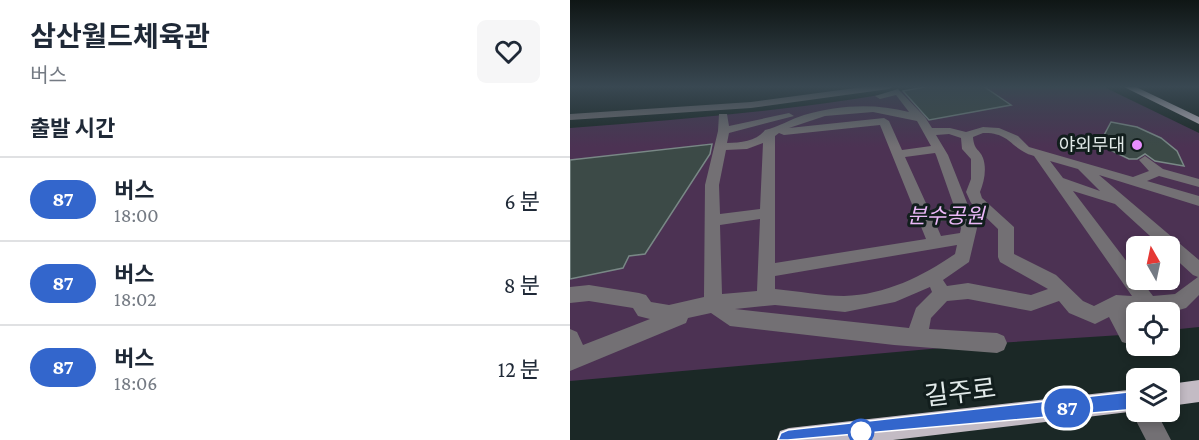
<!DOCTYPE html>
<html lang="ko">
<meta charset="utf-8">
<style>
:root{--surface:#fff;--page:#f6f6f7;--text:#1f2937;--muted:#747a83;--line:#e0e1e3}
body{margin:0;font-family:"Crimson Pro","Noto Sans KR",serif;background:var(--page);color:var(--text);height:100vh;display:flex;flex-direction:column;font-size:22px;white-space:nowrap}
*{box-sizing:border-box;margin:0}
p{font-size:20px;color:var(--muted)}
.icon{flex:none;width:33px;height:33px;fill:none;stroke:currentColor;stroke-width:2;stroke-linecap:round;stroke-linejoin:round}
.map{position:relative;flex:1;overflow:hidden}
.drawer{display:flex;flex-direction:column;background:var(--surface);width:570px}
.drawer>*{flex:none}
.badge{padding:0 12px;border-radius:20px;font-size:21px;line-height:39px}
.needle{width:39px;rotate:351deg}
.tools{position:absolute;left:556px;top:236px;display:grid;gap:12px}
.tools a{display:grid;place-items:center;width:54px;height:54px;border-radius:9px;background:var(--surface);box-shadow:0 3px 9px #0003;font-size:30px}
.map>.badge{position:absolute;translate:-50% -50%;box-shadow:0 0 0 3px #fff}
h2{padding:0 30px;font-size:22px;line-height:54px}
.round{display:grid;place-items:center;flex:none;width:63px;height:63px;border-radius:9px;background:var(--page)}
.headline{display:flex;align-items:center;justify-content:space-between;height:102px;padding:0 30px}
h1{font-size:28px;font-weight:700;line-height:45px}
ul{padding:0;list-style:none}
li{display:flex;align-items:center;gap:18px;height:84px;padding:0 30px;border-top:2px solid var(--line)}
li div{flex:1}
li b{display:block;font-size:22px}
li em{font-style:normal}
li .badge{min-width:66px;font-weight:700;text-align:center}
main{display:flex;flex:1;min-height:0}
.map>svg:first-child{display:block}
.green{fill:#4c3253;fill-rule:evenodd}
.building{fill:#3c4a47;stroke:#798886;stroke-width:1.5}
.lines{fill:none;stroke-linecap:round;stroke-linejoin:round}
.minor{fill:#737074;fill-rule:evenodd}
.major{fill:#c3bbc4;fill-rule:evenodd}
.line{fill:#36c;stroke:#fff;stroke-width:1.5}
.poi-dot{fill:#e88eff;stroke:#121e1d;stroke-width:2}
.stop-dot{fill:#fff;stroke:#36c;stroke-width:3}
.labels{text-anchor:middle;stroke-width:6;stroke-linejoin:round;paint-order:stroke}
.far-poi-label{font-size:18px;fill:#e2eae9;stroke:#121e1d;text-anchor:end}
.park-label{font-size:21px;font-style:italic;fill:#eab8f7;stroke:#121e1d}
.near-street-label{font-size:26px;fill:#e2eae9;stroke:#121e1d}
</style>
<main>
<section class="drawer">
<div class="headline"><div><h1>삼산월드체육관</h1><p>버스</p></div><a class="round"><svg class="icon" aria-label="heart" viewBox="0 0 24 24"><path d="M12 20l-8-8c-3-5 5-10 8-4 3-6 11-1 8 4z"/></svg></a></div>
<h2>출발 시간</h2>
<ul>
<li><span class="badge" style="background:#36c;color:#fff">87</span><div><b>버스</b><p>18:00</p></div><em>6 분</em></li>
<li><span class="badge" style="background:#36c;color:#fff">87</span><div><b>버스</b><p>18:02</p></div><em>8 분</em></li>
<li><span class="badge" style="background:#36c;color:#fff">87</span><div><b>버스</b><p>18:06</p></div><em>12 분</em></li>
</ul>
</section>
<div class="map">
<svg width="629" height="440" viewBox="0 0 629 440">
<rect width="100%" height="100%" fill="#1b2826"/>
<!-- green -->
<path class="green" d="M360 86H532L629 133V327L600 330V312H567V334L427 343 0 381V128C121 119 241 109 360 86ZM567 246H600V279H567Z"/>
<!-- building -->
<path class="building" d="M360 86H413L441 105 359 120 333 91Z
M541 122 567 127 591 138 607 151 614 166 585 161 575 154 567 159H559L538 149 531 141Z
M142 144 140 154 75 254 59 256 53 268 0 279V160Z"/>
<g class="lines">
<!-- minor -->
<path class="minor" d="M300 86H324L319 89 181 108 0 120V114L181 102Z
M328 89 355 117 362 128H380L396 132 413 127 429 128 448 136 459 147 563 177 579 171 569 160 575 156 593 169 629 179V187L589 176 577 181 629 196V206L529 175 629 260V295L616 308 609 310 557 312 567 330 566 342 559 344 552 342 539 317 525 324 499 313 489 301 461 311 398 299 377 301 361 318 359 329 427 333 434 336 437 343 434 350 427 353 324 345 160 326 141 313 118 318 116 323 0 371V329L7 332 13 345 80 319 68 316 63 308 19 301 0 303V287L19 285 69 293 76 295 81 302 99 305 134 297 135 185 148 131 149 114H157L159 126 219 113 224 116 159 133 157 143C171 143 187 141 195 130 208 127 221 119 234 115 269 105 304 103 339 112L326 95 310 99 305 96ZM303 112 347 121 361 146 332 150 319 121 314 118 219 128 255 116ZM310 125 356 239 205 263V136L209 133 214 135ZM413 133C441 132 441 150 464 156L562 296 546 295 524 306 513 301 486 275 444 254V227L412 198 410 192C414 182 417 169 413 158 410 149 404 151 403 137ZM379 134 391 138 392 149 401 159V179L396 192 401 203 428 229V257L430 262 478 289 461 295 398 283 377 286 373 280 399 262 407 228 378 155 366 135ZM193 143 190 209 150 214 149 185 156 150 177 149ZM365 153 366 155 385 209 360 212 335 157ZM480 161 508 169 530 191 493 178ZM503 191 545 204 591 246H600V254L623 275 628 277 605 294 583 296 570 279H567V275ZM190 219 187 291 152 294 150 225ZM388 219 391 228 390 233 371 236 365 222ZM387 245 385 254C353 276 315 295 274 296 252 296 228 291 205 289V276ZM360 287 362 292 346 308 339 328 165 309 205 305 275 312 325 302Z
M567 402V411H586L601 440H576L561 411Z"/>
<!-- major -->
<path class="major" d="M552 86H564L629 117V124Z
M629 380V402L600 406V384Z
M567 389V411L323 440H207L210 431 219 428Z"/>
</g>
<!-- sky -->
<linearGradient id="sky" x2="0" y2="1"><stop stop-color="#0f1615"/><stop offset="0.59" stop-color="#394852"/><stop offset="1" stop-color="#394852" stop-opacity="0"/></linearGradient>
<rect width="629" height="147" fill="url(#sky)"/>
<!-- line -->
<path class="line" d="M567 391 573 393 576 400 573 406 567 409 218 440H208L211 433 218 430Z"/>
<!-- markers -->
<circle class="poi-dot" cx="567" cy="145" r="6"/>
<circle class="stop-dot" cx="291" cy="432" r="12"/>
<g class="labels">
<!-- far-poi labels -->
<g class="far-poi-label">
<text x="555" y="151">야외무대</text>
</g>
<!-- park labels -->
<g class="park-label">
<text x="376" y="223">분수공원</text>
</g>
<!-- near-street labels -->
<g class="near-street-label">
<text transform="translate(390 392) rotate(-7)" y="9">길주로</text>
</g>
</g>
</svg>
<div class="tools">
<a><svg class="needle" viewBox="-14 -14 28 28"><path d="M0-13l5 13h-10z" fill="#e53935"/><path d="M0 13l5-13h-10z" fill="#747a83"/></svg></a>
<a><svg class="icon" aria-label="locate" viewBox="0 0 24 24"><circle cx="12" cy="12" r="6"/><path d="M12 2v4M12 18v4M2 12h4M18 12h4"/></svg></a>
<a><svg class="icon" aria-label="layers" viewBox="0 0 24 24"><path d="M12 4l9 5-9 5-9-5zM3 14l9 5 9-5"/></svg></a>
</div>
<b class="badge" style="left:497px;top:408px;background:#36c;color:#fff">87</b>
</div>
</main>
